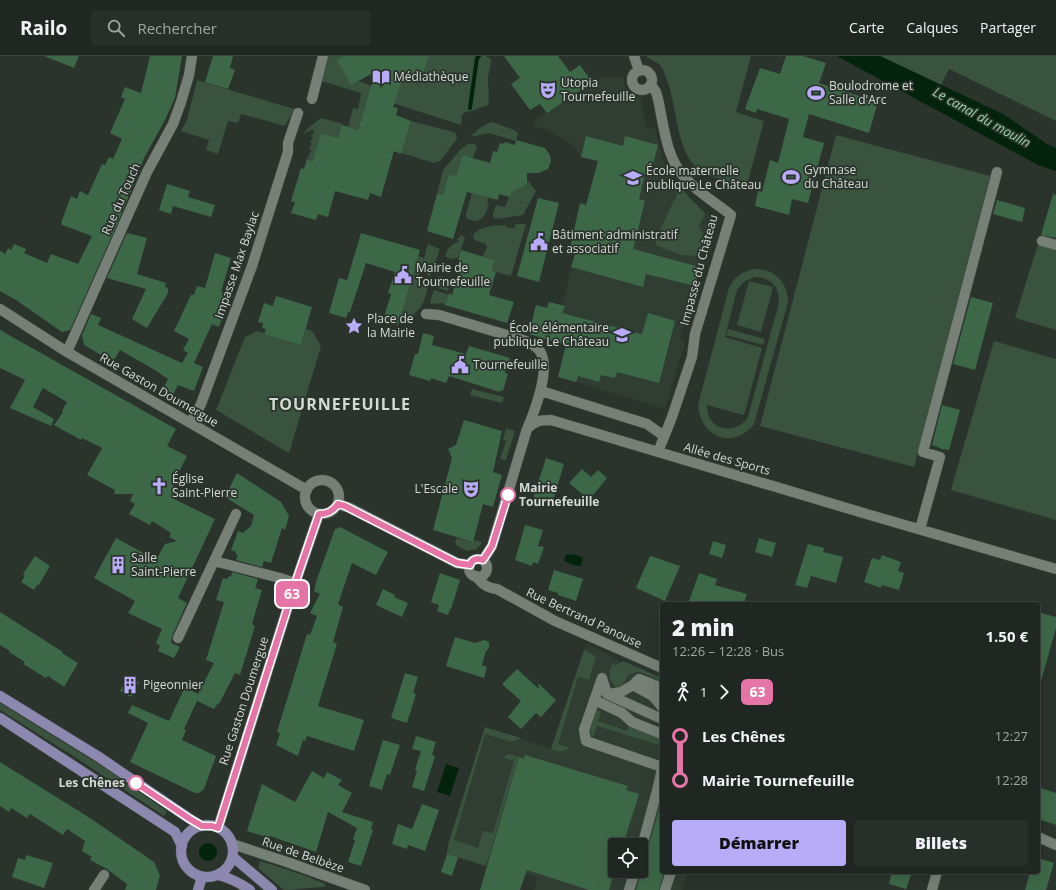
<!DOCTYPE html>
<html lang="fr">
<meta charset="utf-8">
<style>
:root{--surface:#202621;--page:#282e2a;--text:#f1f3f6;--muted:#a2a5a5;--line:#3d433f;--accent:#b8abf7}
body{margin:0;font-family:"Open Sans",sans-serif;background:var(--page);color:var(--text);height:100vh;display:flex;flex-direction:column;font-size:15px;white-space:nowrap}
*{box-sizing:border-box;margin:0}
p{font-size:13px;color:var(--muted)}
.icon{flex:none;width:22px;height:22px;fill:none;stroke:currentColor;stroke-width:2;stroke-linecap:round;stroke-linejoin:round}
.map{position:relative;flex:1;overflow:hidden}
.side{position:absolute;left:660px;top:546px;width:380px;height:272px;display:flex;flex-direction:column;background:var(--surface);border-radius:4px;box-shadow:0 4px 16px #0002,0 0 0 1px var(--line)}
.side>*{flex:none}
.badge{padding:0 8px;border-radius:6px;font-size:14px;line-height:26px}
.buttons{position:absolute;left:608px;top:782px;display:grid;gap:8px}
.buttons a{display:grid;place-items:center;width:40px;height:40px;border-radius:4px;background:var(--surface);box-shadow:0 4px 16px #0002,0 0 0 1px var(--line);font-size:20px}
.map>.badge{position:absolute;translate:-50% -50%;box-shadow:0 0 0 2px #fff}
.legs{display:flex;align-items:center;gap:6px;height:44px;padding:0 12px;font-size:13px}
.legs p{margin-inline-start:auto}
.head{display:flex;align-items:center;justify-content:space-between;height:68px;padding:0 12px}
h1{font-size:22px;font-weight:800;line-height:30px}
.action{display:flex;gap:8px;margin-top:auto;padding:8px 12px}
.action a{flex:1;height:46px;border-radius:4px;background:var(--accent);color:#111;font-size:16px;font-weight:800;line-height:46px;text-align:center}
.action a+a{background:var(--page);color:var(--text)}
ul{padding:0 12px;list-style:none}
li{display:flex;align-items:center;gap:14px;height:44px;font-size:15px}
li i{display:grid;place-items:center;width:6px;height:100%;margin:0 5px;background:currentColor}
li i::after{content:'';width:10px;height:10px;margin:-5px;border:3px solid;border-radius:50%;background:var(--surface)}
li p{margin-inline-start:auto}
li:first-child i{background:linear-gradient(#0000 50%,currentColor 0)}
li:last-child i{background:linear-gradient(currentColor 50%,#0000 0)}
header{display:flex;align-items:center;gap:24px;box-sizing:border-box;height:56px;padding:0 20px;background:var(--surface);border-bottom:1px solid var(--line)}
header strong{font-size:19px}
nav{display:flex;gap:22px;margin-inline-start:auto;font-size:14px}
.search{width:280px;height:36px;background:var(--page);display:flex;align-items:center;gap:10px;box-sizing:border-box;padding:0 14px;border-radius:4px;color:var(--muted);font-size:15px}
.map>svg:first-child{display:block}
.built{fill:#303d32;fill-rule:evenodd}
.green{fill:#39533e;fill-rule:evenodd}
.water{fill:#03230d}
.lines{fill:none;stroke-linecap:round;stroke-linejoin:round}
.stream{stroke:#03230d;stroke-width:4}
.building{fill:#3d6847}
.minor-casing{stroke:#49504a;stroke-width:11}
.major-casing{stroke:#49504a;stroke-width:11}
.minor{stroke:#768077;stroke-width:10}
.major{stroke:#8c88b0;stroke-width:10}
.line-1-casing{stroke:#fff;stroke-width:9}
.line-1{stroke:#e675a7;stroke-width:6}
.stop-1-dot{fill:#fff;stroke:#e675a7;stroke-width:2}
.labels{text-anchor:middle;stroke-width:3.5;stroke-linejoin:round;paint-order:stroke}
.poi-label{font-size:12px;fill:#d5dad6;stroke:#2a332c;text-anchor:start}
.street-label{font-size:12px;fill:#d5dad6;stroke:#2a332c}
.stop-label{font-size:12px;font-weight:bold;fill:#d5dad6;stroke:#2a332c;text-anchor:start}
.water-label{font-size:13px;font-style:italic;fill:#95d8a2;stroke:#2a332c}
.district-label{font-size:16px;font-weight:bold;letter-spacing:1px;fill:#d5dad6;stroke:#2a332c}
</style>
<header>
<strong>Railo</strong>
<div class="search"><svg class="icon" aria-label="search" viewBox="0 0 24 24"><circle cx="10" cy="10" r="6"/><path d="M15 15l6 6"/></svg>Rechercher</div>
<nav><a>Carte</a><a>Calques</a><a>Partager</a></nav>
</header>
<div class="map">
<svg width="1056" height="834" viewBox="0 0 1056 834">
<rect width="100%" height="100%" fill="#2a332c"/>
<!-- built -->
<path class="built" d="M601 21H623L626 35 641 43 646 72 655 71 661 99 667 115 676 126 712 163 680 281 685 287 665 353 559 321 565 292 569 281 552 285 529 278 536 249 547 252 549 246 562 249 575 198 569 196 579 160H577L580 147 586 149 598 105 581 101 573 90 557 79 545 73 533 70 534 65 592 26Z
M586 587 662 628V816H688L683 834H534L537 821 448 789 485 671 551 693ZM615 789H641V815H615Z"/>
<!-- green -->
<path class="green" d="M329 0H347L358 25 397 39 404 19 421 24 429 0H486L491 3C492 10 488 16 488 23 488 31 490 40 488 49L471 55 465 56 461 60 462 62 461 69 368 39 358 74 348 71 353 52 358 53 361 37 321 25Z
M646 0H751L736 56 764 65 747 129C731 125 710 123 698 113 676 95 677 50 667 24 665 20 664 14 661 10 657 5 650 4 646 0Z
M880 0H1056V65L949 13 941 29Z
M197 24 294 53 285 70 241 58 238 67 228 65 218 98 206 94 209 84 181 75 187 64Z
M321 62 343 68 336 87 315 105 307 103 311 95 309 91 312 89 310 85 313 83 311 79 314 77 313 73 303 78 309 71Z
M411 65 454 76 456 78 457 83 440 105 434 107 401 97Z
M492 66 514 74 518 77 516 85 489 77 470 81C477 74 482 69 492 66Z
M836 79 990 120 914 411 760 370Z
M468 88H474L477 90 473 102 462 99 456 120 449 118 443 139 437 138 443 114 461 93Z
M528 125 536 135 523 159 497 163 493 161V158L496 149 505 151 513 131 526 129Z
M680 132 705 158 699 170 705 180 697 200 681 199 656 189 655 184Z
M472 137 489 142 487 147 489 148C485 160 481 170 466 162V158Z
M516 168H526L511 220 492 215 495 204 483 200 487 191 486 188 474 184 473 179C481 169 494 170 505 169L508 172H514Z
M462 179 465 182 458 202 451 203 445 200C448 192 451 188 459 186L457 183Z
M428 188 440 193 430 221 425 216 420 217 418 223 421 229 429 227C424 244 425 251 410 261L400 259 418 200 424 202Z
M1038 188 1056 194V274L1015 262Z
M753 213C774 212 788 226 788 246L754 368C733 394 701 382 698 349L729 232C734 221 742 216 753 213ZM755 221C772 221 782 234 778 250L748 361C735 381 706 374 707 349L744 359 762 292 725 281 737 234 745 225Z
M438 220 451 224 448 235 435 231V229Z
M749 225 773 231 761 276 737 269Z
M434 234 447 238 448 240 445 249 442 247 431 248 430 245Z
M306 273 312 275 321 290 289 397 216 354 245 281 257 275 301 289Z
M728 273 765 283 763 289 726 279Z
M994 285 1056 303V464L951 434Z
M472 333 504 341 502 347 470 339Z
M506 372 515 375 506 404 500 403 506 385 503 384Z
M457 482 472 486 473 484 481 486 482 487 477 493 467 495 457 490 455 486Z
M584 594 596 601 589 624 578 621 558 688 570 692C564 697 558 696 551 693Z
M623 605 662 622V626L640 616H636L628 619 623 629 616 631 613 628 610 622 609 615 612 609 614 608 616 609Z
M0 647 102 710 167 755 164 760 78 703 0 654Z
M596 653 601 656 598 665 627 675 630 668 662 681V690L597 670 594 680 591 679 590 672Z
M485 671 521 682 512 686 485 678 454 784 478 792 483 775 493 777 514 705 504 702 505 700 509 698 519 701 486 810 447 798 448 789Z
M260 805C282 812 304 818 325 828V829L324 831C310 831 297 834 284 834L258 812Z"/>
<!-- water -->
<path class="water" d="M837 0H880L1003 58 1047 88 1056 92V115L1038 109Z
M566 498 576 499 583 502 581 510 572 509 564 505Z
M446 708 459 712 450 740 437 736Z
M199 796a9 9 0 1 1 18 0a9 9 0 1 1-18 0Z"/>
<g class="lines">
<!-- stream -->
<path class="stream" d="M470 52 477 2 479 0"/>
</g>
<!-- building -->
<path class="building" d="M44 0H79L74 12Z
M150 0H182L175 42 164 66 144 102 119 164 70 274 62 276 16 244 0 235V195L5 198 8 192 11 194 14 188 26 193 24 197 47 207 51 198 78 208 92 180 62 169V167H61L71 140 77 143 80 135 88 139 102 108 105 109 109 101 113 103 122 83 110 77 125 43 121 41 125 31 141 37Z
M213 0H233L230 12 235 14 228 33 205 26Z
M344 0H429L421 24 404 19 393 51 398 52 396 59 411 65 401 98 394 95 381 141 370 137 368 144 335 135 328 161 318 158 316 164 291 157 295 146 291 145 301 112 304 113 307 103 313 105 321 78 338 82 342 69 358 74 375 16 351 29 337 4Z
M504 0H558L570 16 580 9 592 26 547 57 540 48 530 54 511 28 520 22Z
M786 0H803L826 7 819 27 878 46 869 77 809 58 803 81 824 87 808 147 792 143 789 159 755 150 758 135 762 136 770 104 778 107 789 63 757 53 756 57 745 53 760 12 780 18Z
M586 80 623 90 625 80 658 89 650 120 645 118 639 143 645 145 633 193 700 211 695 230 646 218 643 231 571 211 575 198 569 196 580 147 586 149 598 105 581 101Z
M516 84 545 92 550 99 551 105 548 113 539 117H527V128L512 136 510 141 499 138 498 144 467 136 453 183 427 175 437 138 443 139 449 118 456 120 462 99 490 107 493 95 497 96 500 87 504 88 505 86 515 89Z
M167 128 190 135 188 141 215 149 211 161 173 150 171 158 159 154Z
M1053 138 1056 139V182L1041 179Z
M538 142 559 147 539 226 517 220Z
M997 144 1025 152 1022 166 993 158Z
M127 177 147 182 137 218 166 227 165 231 168 232V237L147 272 132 263 146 233 107 222Z
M361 177 420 194 398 269 383 264 391 238 388 237 395 216 366 207 350 256H348L346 262 329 257 339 222 347 224Z
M461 194 495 204 492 215 496 216 489 239 514 246 507 267 445 249 449 237 452 239 457 223 462 206 458 205Z
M215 197 231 202 221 236 229 239 226 249H227L219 271 212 268 194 307 203 311 194 335 178 329 172 341 162 335 168 323 153 313 120 294 113 306 84 289 82 279 91 258 101 262 98 269 182 307 188 297 183 294 189 283 174 275 191 239H194L197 230 205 232Z
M276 240 312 251 301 289 264 278 266 273 262 272 263 267 258 266 264 247 273 250Z
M971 241 993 247 975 314 953 308Z
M549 246 565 250 562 257 642 278 648 257 675 265 659 327 617 316 615 322 601 319 599 326 578 320 576 326 558 321 566 289 529 278 536 249 547 252Z
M0 274 176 373 167 390 187 400 172 429 176 431 172 438 176 440 174 443 215 463 178 542 187 547 172 580 171 587 180 591 174 602 158 595 160 590 156 587 162 573 128 557 135 545 94 522 116 482 156 504 165 488 177 485 169 481 171 477 152 465 150 469 129 458 135 448 130 445 133 438H114L115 434 87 419 102 392 82 382 81 384 54 369 63 356 62 355 67 346 43 332 33 351 54 363 51 370 10 352 25 324 0 312Z
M423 277 434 280 432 289 466 298 469 290 510 302 505 317 508 318 503 335 500 334V336L449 320 446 327 431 322 430 325 409 319 415 298H418Z
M942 349 960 354 949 394 944 393 943 394 938 391 932 389Z
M464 364 502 375 493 416 502 419 493 451 483 448 473 486 433 474 452 402 448 393 456 389Z
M546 402 564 408 552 448 533 443Z
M582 413 591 421 598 414 607 422 589 444 569 427Z
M237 417 281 446 289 460 285 474 282 472 271 507 264 505 262 511 236 504 238 499H236V496L231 494 238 475 243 477 251 470 254 459 225 441Z
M525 469 543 474 538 490 544 491 538 508 533 506 532 510 515 504Z
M340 471 388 496 376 519 352 507 338 548 343 551 333 586 337 588 318 650 364 664 354 695 307 680 305 685 303 684 298 700 276 689 280 677 277 676 307 578 310 579 317 560 310 557 320 538 314 535 316 526 335 473Z
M759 482 776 487 772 501 755 496Z
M713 485 726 489 722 502 709 498Z
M808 488 824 492 823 496 843 501 836 527 811 520 807 532 795 529Z
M882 499 901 506 898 515 904 517 899 534 882 529 881 532 864 526 872 502 880 504Z
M35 500 50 510 39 529 38 528 34 534 21 526 25 520 23 518Z
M650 500H651L680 510 665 545 636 532Z
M554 514 583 523 576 545 558 539V537L548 534Z
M232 516 258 523 255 532 262 534 252 568 255 570 240 619 235 617 219 648 218 647 214 653 197 645 184 673 186 674 182 684 216 700 204 733 199 737H195L130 706 148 667 128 657 132 649 169 665 185 631 198 638 214 607 206 604 224 546 216 544 223 522 227 523 229 520 231 521Z
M440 517 460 524 451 553H450L448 559 437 555 439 549 431 546Z
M699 517 717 523 715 529 747 538 744 548H688Z
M383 533 395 539 394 541 408 547 402 561 376 549Z
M0 556 63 596 62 597 78 607 64 631 48 620 46 622 23 608 25 606 9 596 10 595 0 589Z
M1038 556 1056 561V572L1041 625 1038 624Z
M455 581 475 587 484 584 489 586V592L486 595 482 609 487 611 484 622 446 610Z
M517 613 539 633 538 627 556 644 541 661 536 657 521 673 508 661 521 645 502 628Z
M405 617 418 621 413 637 416 638 407 667 391 662Z
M128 620 139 626 131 641 120 635Z
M416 680 436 686 432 699 435 700 424 735 412 731 417 715 415 714 421 695 412 693Z
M383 684 400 689 390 719 387 718 382 734 369 730Z
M525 699 628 730 626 734 639 738 623 789H615V815L609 834H589L527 814 520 834H480L519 701 524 703Z
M0 706 90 762 154 806 160 819 156 834H125L127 828 107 813 90 804 92 801 82 795 85 785 67 773 63 779 30 758 27 762 11 752 9 756 0 750Z
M312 715 324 722 327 716 342 724 338 729 352 737 342 756 373 766 371 773 373 774 361 810 348 806 355 784 353 783 357 772 328 756 316 796 270 780V782L247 775 262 728 295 746Z
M1038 731 1056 737V769L1038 763Z
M422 748 439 754 425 795 408 789 407 793 392 788 398 768 412 773Z
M659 753H662V816H664L659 834H636Z
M447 798 458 801 452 820 441 816Z
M26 799 53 807 44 832 12 821 18 802 25 804Z
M1038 802 1054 807 1046 834H1025L1030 816H1038Z
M892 816H912L906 833 889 828Z"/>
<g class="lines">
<!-- minor casing -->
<g class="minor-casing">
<path id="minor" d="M634 0 639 15
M632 24a10 10 0 1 1 20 0a10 10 0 1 1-20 0Z
M651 29 656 36 658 43C664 70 666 104 687 124 699 137 716 147 731 159L695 278 692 301 672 361 658 396
M312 43 323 0
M1042 185 1056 189
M0 253 67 296 307 434
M426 258 439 259 517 282C525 285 533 287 539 294 552 310 535 354 528 371
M67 296 147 116 173 68 181 46 189 19 192 0
M541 335 647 368 664 380
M191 366 201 348 252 210 288 96V87L298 57
M305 441a17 17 0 1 1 34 0a17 17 0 1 1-34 0Z
M338 448 350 452 457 507 470 509
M920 473 940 401 923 396 997 116
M469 512a9 9 0 1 1 18 0a9 9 0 1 1-18 0Z
M483 504 492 490 527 373C534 365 540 364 551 364L870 459 1056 513
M214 505 280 522 295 527
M476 520C482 528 487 532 497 533L555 565 662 612
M178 582 236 458
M602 622 584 674 586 685 662 711
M602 622 607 638 662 663
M633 629 639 623 662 632
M609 638 621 636 633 629 653 640 662 639
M653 640 662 651
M594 644 622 657 632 666 662 678
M218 772 296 525 319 458
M1038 781 1056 789
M232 788 287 806 365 834
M641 794 657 735 662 713
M94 834 104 819
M629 834 635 815
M665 834 671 816
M932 834 937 816"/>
</g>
<!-- major casing -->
<g class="major-casing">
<path id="major" d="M0 640 99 701 190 763 202 770
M0 662 175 776 182 790
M181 795a26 26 0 1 1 52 0a26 26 0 1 1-52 0Z
M233 801 272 834
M218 819C230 822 240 827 250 834
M198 834 202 821"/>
</g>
<!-- minor -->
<use href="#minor" class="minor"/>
<!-- major -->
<use href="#major" class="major"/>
</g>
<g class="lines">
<!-- line-1 casing -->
<g class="line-1-casing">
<path id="line-1" d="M136 727 190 763 202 770H212L218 772 296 525 319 458C328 458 333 455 338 448L345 450 457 507 470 509C472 503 477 502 483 504L492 490 508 439"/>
</g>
<!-- line-1 -->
<use href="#line-1" class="line-1"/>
</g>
<!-- icons -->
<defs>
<g id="library-bare" transform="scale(1.38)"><path d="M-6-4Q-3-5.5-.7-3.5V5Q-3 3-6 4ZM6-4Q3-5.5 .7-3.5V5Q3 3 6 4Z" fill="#b8abf7" stroke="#2a332c" stroke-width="2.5" paint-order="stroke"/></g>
<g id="theatre-bare" transform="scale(1.38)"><path d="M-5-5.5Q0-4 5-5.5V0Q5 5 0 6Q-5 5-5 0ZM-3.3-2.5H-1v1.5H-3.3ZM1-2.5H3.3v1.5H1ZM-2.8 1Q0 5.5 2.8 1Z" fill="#b8abf7" stroke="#2a332c" stroke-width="2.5" paint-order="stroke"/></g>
<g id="stadium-bare" transform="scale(1.38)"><path d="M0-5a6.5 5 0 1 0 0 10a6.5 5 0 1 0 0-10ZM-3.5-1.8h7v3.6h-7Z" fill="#b8abf7" stroke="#2a332c" stroke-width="2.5" paint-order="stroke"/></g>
<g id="school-bare" transform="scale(1.38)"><path d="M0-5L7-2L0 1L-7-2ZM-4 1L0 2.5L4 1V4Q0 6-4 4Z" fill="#b8abf7" stroke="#2a332c" stroke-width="2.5" paint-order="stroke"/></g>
<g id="civic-bare" transform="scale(1.38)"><path d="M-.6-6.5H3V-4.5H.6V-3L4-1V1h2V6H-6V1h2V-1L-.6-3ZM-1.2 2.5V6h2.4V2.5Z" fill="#b8abf7" stroke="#2a332c" stroke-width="2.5" paint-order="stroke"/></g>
<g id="sight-bare" transform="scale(1.38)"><path d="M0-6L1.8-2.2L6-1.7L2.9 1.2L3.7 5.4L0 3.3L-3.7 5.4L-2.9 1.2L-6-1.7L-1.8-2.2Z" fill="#b8abf7" stroke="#2a332c" stroke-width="2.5" paint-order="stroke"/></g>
<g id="church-bare" transform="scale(1.38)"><path d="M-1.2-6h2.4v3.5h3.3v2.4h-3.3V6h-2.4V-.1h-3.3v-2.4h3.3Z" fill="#b8abf7" stroke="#2a332c" stroke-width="2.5" paint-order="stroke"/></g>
<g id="building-bare" transform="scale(1.38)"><path d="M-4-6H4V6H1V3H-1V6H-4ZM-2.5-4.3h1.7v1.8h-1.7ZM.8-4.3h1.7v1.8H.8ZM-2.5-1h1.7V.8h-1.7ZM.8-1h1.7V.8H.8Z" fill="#b8abf7" stroke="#2a332c" stroke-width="2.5" paint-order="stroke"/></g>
</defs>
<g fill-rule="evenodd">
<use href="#library-bare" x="381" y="21"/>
<use href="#theatre-bare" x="548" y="34"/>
<use href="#stadium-bare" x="816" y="37"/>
<use href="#stadium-bare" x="791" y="121"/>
<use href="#school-bare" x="633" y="122"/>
<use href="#civic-bare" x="539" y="186"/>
<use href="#civic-bare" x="403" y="219"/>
<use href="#sight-bare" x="354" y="270"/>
<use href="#school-bare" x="622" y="279"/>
<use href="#civic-bare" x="460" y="309"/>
<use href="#church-bare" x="159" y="430"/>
<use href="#theatre-bare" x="471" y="433"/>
<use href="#building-bare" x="118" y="509"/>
<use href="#building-bare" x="130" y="629"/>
</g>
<!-- markers -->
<g class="stop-1-dot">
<circle cx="508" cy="439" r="7"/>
<circle cx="136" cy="727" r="7"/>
</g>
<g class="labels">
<!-- poi labels -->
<g class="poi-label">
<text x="394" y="25">Médiathèque</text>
<text x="561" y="31">Utopia<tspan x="561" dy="14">Tournefeuille</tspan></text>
<text x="829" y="34">Boulodrome et<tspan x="829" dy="14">Salle d'Arc</tspan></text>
<text x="804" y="118">Gymnase<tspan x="804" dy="14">du Château</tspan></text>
<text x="646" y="119">École maternelle<tspan x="646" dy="14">publique Le Château</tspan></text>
<text x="552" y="183">Bâtiment administratif<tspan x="552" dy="14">et associatif</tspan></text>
<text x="416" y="216">Mairie de<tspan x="416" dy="14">Tournefeuille</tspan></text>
<text x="367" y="267">Place de<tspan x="367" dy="14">la Mairie</tspan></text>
<text x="609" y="276" text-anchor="end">École élémentaire<tspan x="609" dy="14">publique Le Château</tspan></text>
<text x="473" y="313">Tournefeuille</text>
<text x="172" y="427">Église<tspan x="172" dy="14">Saint-Pierre</tspan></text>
<text x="458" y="437" text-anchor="end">L'Escale</text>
<text x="131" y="506">Salle<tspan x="131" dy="14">Saint-Pierre</tspan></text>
<text x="143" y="633">Pigeonnier</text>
</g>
<!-- street labels -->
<g class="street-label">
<text transform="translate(121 143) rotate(-66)" y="4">Rue du Touch</text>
<text transform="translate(237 209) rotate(-71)" y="4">Impasse Max Baylac</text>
<text transform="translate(699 214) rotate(-75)" y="4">Impasse du Château</text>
<text transform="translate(159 334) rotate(30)" y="4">Rue Gaston Doumergue</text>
<text transform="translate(727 403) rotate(16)" y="4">Allée des Sports</text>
<text transform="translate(584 562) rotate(25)" y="4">Rue Bertrand Panouse</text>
<text transform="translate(244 645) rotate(-72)" y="4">Rue Gaston Doumergue</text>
<text transform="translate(303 799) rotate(19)" y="4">Rue de Belbèze</text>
</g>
<!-- stop labels -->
<g class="stop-label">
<text x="519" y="436">Mairie<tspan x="519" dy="14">Tournefeuille</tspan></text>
<text x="125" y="731" text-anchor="end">Les Chênes</text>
</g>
<!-- water labels -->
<g class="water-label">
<text transform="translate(982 61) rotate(29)" y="5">Le canal du moulin</text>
</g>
<!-- district labels -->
<g class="district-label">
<text x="340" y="354">TOURNEFEUILLE</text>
</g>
</g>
</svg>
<div class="buttons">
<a><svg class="icon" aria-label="locate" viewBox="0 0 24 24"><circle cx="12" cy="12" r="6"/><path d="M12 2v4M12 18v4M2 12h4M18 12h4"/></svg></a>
</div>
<b class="badge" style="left:292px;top:538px;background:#e675a7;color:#fff">63</b>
<section class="side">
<div class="head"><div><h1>2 min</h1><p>12:26 – 12:28 · Bus</p></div><b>1.50 €</b></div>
<div class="legs"><svg class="icon" aria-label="walk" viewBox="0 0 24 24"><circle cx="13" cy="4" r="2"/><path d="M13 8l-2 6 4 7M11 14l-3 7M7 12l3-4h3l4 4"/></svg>1<svg class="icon" aria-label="forward" viewBox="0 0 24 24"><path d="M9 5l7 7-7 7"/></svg><b class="badge" style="background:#e675a7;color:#fff">63</b></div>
<ul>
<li><i style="color:#e675a7"></i><b>Les Chênes</b><p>12:27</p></li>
<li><i style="color:#e675a7"></i><b>Mairie Tournefeuille</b><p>12:28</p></li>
</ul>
<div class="action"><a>Démarrer</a><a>Billets</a></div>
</section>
</div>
